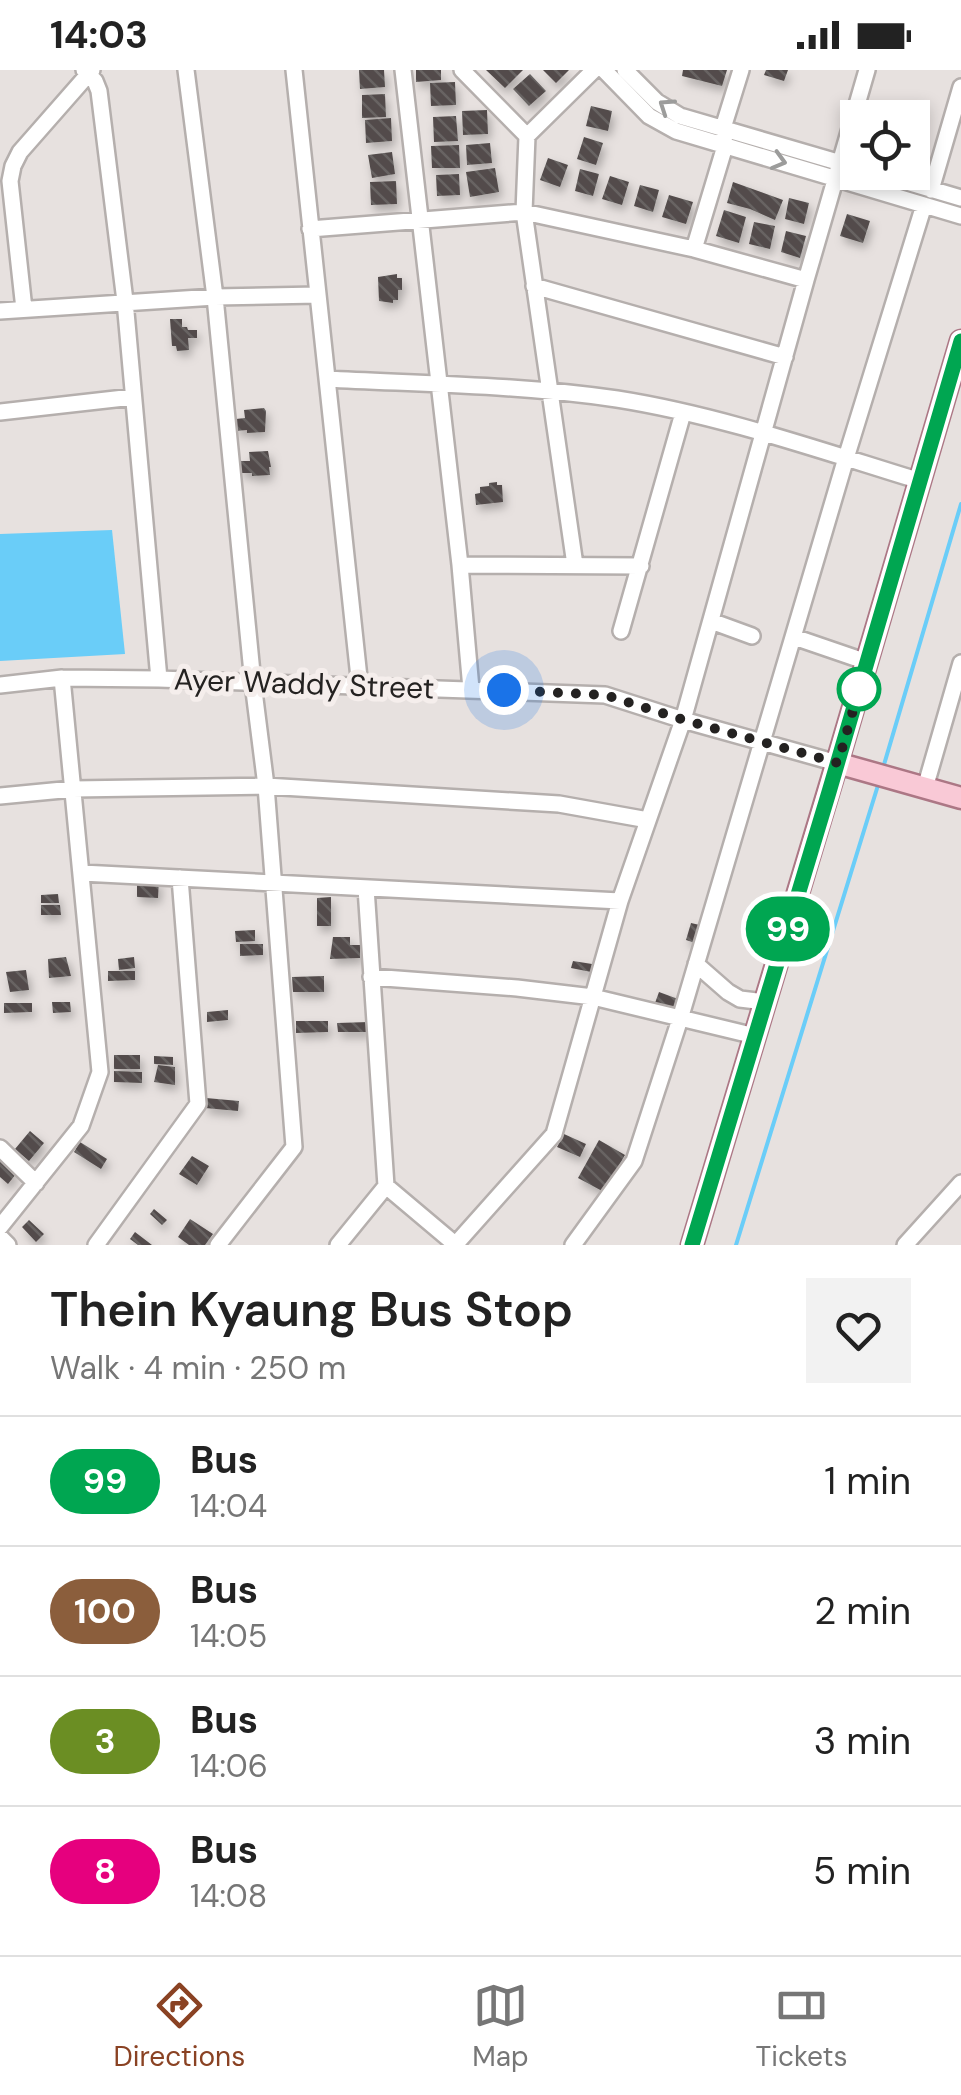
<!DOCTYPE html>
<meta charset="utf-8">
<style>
:root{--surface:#fff;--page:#f2f2f2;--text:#222;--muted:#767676;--line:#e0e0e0;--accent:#8a4223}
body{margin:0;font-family:"DM Sans",sans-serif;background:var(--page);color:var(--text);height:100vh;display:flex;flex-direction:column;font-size:38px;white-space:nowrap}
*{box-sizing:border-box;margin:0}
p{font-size:32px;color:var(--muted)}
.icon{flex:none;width:55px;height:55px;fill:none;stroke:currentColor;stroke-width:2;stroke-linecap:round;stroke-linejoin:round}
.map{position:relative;height:1175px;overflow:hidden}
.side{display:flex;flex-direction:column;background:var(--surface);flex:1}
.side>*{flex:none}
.badge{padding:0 20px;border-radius:32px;font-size:35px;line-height:65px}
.tools{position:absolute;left:840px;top:30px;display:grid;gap:20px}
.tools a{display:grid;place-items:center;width:90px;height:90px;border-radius:0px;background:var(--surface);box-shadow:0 5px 15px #0003;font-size:50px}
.you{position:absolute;width:50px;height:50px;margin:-25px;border:8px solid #fff;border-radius:50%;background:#1a73e8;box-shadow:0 0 0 15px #1a73e833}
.map>.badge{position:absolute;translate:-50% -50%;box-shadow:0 0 0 5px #fff}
.round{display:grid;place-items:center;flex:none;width:105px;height:105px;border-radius:0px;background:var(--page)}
.summary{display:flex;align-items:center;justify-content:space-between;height:170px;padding:0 50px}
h1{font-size:48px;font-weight:600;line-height:75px}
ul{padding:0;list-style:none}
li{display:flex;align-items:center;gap:30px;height:130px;padding:0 50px;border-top:2px solid var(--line)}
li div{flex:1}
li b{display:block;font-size:38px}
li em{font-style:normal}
li .badge{min-width:110px;font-weight:700;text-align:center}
.status{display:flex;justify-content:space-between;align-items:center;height:70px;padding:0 50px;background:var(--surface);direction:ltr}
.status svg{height:28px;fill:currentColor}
.tabs{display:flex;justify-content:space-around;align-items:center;height:140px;border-top:2px solid var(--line);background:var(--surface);font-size:28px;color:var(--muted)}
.tabs a{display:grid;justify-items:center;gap:5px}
.tabs .current{color:var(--accent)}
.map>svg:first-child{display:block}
.water{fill:#6acdf8}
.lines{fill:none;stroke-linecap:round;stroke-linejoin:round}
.stream{stroke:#6acdf8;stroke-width:4}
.building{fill:url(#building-back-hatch);filter:url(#shadow)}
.minor-casing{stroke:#b5afad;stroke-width:20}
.major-casing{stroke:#ac7785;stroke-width:25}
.minor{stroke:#fff;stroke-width:15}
.major{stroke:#f9c9d6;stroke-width:20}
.oneway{stroke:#9c9c9b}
.line-casing{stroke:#fff;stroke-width:22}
.line{stroke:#00a651;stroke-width:15}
.walk{stroke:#242221;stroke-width:10;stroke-dasharray:0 18}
.stop-dot{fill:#fff;stroke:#00a651;stroke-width:5}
.labels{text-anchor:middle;stroke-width:10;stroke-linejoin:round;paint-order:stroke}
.street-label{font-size:30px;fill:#242221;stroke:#f5eeec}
</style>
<div class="status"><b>14:03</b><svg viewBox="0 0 49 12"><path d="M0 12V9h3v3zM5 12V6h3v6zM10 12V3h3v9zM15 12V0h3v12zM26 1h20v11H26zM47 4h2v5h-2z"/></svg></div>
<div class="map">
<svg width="961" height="1175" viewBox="0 0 961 1175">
<defs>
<pattern id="building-back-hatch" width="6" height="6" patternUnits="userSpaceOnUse" patternTransform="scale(2.5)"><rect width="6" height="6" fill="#524c4b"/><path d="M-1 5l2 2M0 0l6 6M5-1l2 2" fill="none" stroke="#676362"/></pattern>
<filter id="shadow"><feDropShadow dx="3" dy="5.5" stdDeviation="5" flood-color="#0004"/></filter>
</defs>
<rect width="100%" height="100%" fill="#e7e1df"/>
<!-- water -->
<path class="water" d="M112 460 125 584 0 591V464Z"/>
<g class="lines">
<!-- stream -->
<path class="stream" d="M883 698 961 434
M736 1175 879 712"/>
</g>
<!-- building -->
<path class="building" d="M359 0H384L385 17 360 19Z
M416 0H441V10L416 12Z
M486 0H523L505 18Z
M543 0H569L556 13Z
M683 0H727L722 16 682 6Z
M766 0H788L784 11 764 5Z
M530 4 546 21 529 36 513 19Z
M455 12 456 35 431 36 430 13Z
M385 24 386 47 362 48V25Z
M591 36 612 41 608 61 586 56Z
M487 40 488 64 463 65 462 41Z
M456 46 458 71 434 72 433 47Z
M391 48 392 71 366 73 365 50Z
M584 67 603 73 596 95 577 89Z
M490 73 492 93 467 95 466 75Z
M459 75 460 98H432L431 76Z
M392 82 395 104 372 108 368 85Z
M548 88 568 95 560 117 540 110Z
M495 98 499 122 470 127 466 102Z
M580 99 599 104 593 126 575 121Z
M459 104 460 125 437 126 436 105Z
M610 106 629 112 622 135 602 129Z
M396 111 397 134 371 135 370 112Z
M733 112 783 130 775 150 750 139 727 133Z
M640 115 659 120 653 142 634 136Z
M669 125 693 132 686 154 662 147Z
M789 128 809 133 804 154 785 149Z
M724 140 746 147 739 173 716 166Z
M847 144 870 151 863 173 840 166Z
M754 152 775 156 770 179 749 174Z
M786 161 806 166 800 188 781 182Z
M397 204V208H402V220H398V230H393V233L379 231 378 207Z
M170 249H182V257H187L188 260H197V268H188L189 280 177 281 176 276H172Z
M264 338 266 341 265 362 247 363V360L236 361V349L245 348 244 340Z
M268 381 271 397H269L270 405 252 406V403H241L240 391H250L249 382Z
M497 412V415H502L503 432 476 435 475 424 480 423V417L489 416V413Z
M153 810H159L158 828 137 827V815H152Z
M58 824 59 833H41V825Z
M331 827V856H317V828Z
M41 835H60L61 845H41Z
M691 853 704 856 698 874 686 870Z
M255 860V871L236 872 235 861Z
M333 867H350V875H360V888L330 889Z
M240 874H263V885L240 886Z
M66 887 71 906 49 908 48 889Z
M134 887 135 898 119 900 118 889Z
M573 891 592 894 591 902 571 898Z
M26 900 29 920 10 922 6 902Z
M108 901H135V910L108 911Z
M324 906V922H293L292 907Z
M659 922 678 929 673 940 655 933Z
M52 932H70L71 942 53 943Z
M4 933H32V942L4 943Z
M228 940V950L207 952V942Z
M296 951H328V962L296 963Z
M369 952V962H338L337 953Z
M114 985H140V999H114Z
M154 986 173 987V995L154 994Z
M158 995 175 997V1015L154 1012Z
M114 1001 142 1002V1013L114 1012Z
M206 1028 239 1031 238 1041 205 1038Z
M30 1061 44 1073 29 1091 15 1079Z
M564 1064 586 1074 580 1087 557 1077Z
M599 1070 625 1085 604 1122 578 1108Z
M80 1072 107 1089 101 1099 74 1082Z
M192 1086 209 1096 197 1115 179 1104Z
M0 1090 16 1104 8 1114 0 1107Z
M154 1139 167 1150 162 1155 150 1144Z
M190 1149 213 1164 205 1175H189L178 1167Z
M29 1150 44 1164 36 1172 22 1157Z
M135 1162 152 1175H138L130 1169Z"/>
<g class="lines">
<!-- minor casing -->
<g class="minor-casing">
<path id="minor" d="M84 0 95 11 99 21 125 231 159 609
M186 0 215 227 253 613 266 716 294 1077 218 1175
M294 0 360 617
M403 0 460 495 471 619
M462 0 527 66
M604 0 649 46 676 61 961 146
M625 0 657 32 680 46 858 98
M873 102 961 128
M931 120 961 17
M310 159 524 142 694 179 806 210 867 0
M694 179 725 76 723 58 741 0
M534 216 785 287
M24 239 10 111 13 96 20 82 92 0
M0 241 215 227 318 225
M327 309C423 314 522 315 617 329 719 345 822 381 920 411
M0 342 133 327
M460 495 641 496
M575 495 524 142 527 66 594 0
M711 551 752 566
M621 561 683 343
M794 567 867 592
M0 615 62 608 159 609 605 625 683 650 837 693
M925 718 961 593
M0 726 73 719 266 716 559 734 648 750
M82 803 620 831
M696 894 728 922 740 929 765 932
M371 907 517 918 593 927 755 966
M0 1078 36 1113
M386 1116 456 1175
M0 1157 81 1056 100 1002 62 608
M0 1167 8 1175
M96 1175 198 1034 180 808
M338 1175 386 1116 366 818
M455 1175 554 1064 620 831 683 650 806 210
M573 1175 634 1091 680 949 846 388 924 135
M905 1175 961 1113"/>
</g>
<!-- major casing -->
<g class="major-casing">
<path id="major" d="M837 693 961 728
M692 1175 837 693 961 271"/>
</g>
<!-- minor -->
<use href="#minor" class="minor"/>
<!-- major -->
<use href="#major" class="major"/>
</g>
<!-- one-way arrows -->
<defs><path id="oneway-chevron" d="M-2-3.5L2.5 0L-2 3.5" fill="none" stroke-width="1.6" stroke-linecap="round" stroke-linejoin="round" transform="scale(2.5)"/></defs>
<g class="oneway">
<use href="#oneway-chevron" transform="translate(666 36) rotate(-146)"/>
<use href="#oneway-chevron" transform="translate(779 91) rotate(16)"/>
</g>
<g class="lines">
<!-- line casing -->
<g class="line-casing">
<path id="line" d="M692 1175 829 722 961 271"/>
</g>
<!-- line -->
<use href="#line" class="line"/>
<!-- walk -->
<path class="walk" d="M504 620 605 625 684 650 838 693 861 612 859 619"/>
</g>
<!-- markers -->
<circle class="stop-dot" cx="859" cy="619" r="20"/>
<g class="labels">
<!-- street labels -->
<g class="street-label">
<text transform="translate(304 614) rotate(2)" y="10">Ayer Waddy Street</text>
</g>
</g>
</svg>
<div class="tools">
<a><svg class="icon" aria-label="locate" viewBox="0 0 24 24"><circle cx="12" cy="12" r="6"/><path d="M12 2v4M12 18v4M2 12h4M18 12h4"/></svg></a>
</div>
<div class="you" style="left:504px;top:620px"></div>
<b class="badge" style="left:788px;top:859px;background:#00a651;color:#fff">99</b>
</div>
<section class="side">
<div class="summary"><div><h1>Thein Kyaung Bus Stop</h1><p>Walk · 4 min · 250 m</p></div><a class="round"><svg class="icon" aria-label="heart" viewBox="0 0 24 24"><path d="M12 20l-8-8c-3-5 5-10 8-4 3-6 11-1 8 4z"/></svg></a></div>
<ul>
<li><span class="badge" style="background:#00a651;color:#fff">99</span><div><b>Bus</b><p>14:04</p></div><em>1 min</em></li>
<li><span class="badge" style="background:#8b5e3c;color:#fff">100</span><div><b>Bus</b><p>14:05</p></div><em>2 min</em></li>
<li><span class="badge" style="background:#6b8e23;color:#fff">3</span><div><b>Bus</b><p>14:06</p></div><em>3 min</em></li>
<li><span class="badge" style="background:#e6007e;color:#fff">8</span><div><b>Bus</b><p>14:08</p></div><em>5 min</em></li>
</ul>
</section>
<nav class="tabs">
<a class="current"><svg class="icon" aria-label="directions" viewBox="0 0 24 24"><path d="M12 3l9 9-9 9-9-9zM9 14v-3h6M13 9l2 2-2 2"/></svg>Directions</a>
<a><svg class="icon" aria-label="map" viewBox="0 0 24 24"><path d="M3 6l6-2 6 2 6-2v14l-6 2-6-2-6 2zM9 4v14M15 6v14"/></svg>Map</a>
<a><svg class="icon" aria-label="tickets" viewBox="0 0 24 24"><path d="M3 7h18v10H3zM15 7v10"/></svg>Tickets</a>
</nav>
